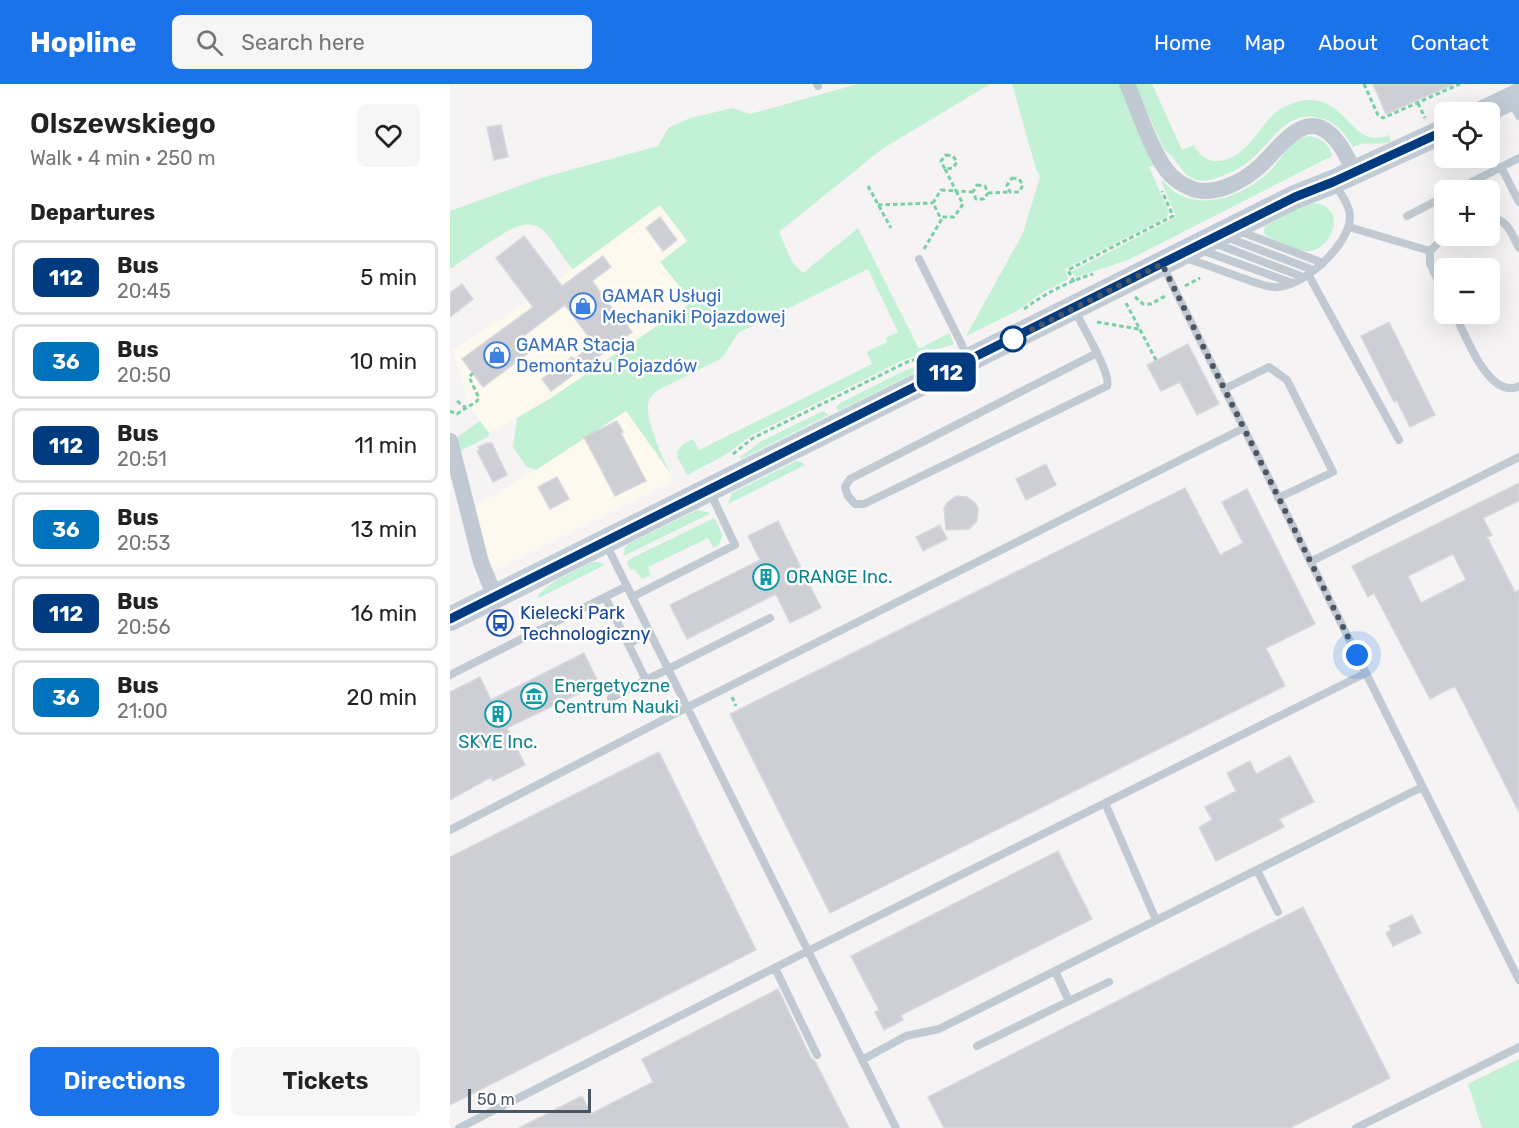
<!DOCTYPE html>
<meta charset="utf-8">
<style>
:root{--surface:#fff;--page:#f6f6f6;--text:#222;--muted:#767676;--line:#e0e0e0;--accent:#1a73e8}
body{margin:0;font-family:Rubik,sans-serif;background:var(--page);color:var(--text);height:100vh;display:flex;flex-direction:column;font-size:22px;white-space:nowrap}
*{box-sizing:border-box;margin:0}
p{font-size:20px;color:var(--muted)}
.icon{flex:none;width:33px;height:33px;fill:none;stroke:currentColor;stroke-width:2;stroke-linecap:round;stroke-linejoin:round}
.map{position:relative;flex:1;overflow:hidden}
.details{display:flex;flex-direction:column;background:var(--surface);width:450px}
.details>*{flex:none}
.badge{padding:0 12px;border-radius:9px;font-size:21px;line-height:39px}
.controls{position:absolute;left:984px;top:18px;display:grid;gap:12px}
.controls a{display:grid;place-items:center;width:66px;height:66px;border-radius:9px;background:var(--surface);box-shadow:0 6px 24px #0002;font-size:30px}
.scale{position:absolute;left:18px;bottom:15px;width:123px;box-sizing:border-box;padding-left:6px;border:3px solid #4a5661;border-top:0;font-size:16px;line-height:21px;white-space:nowrap;color:#4a5661;-webkit-text-stroke:4px #fff;paint-order:stroke}
.you{position:absolute;width:30px;height:30px;margin:-15px;border:4px solid #fff;border-radius:50%;background:#1a73e8;box-shadow:0 0 0 9px #1a73e833}
.map>.badge{position:absolute;translate:-50% -50%;box-shadow:0 0 0 3px #fff}
h2{padding:0 30px;font-size:22px;line-height:54px}
.round{display:grid;place-items:center;flex:none;width:63px;height:63px;border-radius:9px;background:var(--page)}
.overview{display:flex;align-items:center;justify-content:space-between;height:102px;padding:0 30px}
h1{font-size:28px;font-weight:600;line-height:45px}
.primary-button{display:flex;gap:12px;margin-top:auto;padding:12px 30px}
.primary-button a{flex:1;height:69px;border-radius:9px;background:var(--accent);color:#fff;font-size:24px;font-weight:600;line-height:69px;text-align:center}
.primary-button a+a{background:var(--page);color:var(--text)}
ul{padding:0;list-style:none}
li{display:flex;align-items:center;gap:18px;height:75px;margin:0 12px 9px;padding:0 18px;border:3px solid var(--line);border-radius:9px}
li div{flex:1}
li b{display:block;font-size:22px}
li em{font-style:normal}
li .badge{min-width:66px;font-weight:700;text-align:center}
header{display:flex;align-items:center;gap:36px;box-sizing:border-box;height:84px;padding:0 30px;background:var(--accent);color:#fff}
header strong{font-size:28px}
nav{display:flex;gap:33px;margin-inline-start:auto;font-size:21px}
.search{width:420px;height:54px;background:var(--page);display:flex;align-items:center;gap:15px;box-sizing:border-box;padding:0 21px;border-radius:9px;color:var(--muted);font-size:22px}
main{display:flex;flex:1;min-height:0}
.map>svg:first-child{display:block}
.commercial{fill:#fdf9ef}
.green{fill:#c3f1d5}
.building{fill:#cdcfd5;stroke:#d7d9de;stroke-width:1.5;fill-rule:evenodd}
.lines{fill:none;stroke-linecap:round;stroke-linejoin:round}
.path{stroke:#7ad0a6;stroke-width:3;stroke-dasharray:4.5 3;stroke-linecap:butt}
.lane{stroke:#c1cad2;stroke-width:8}
.street{stroke:#c1cad2;stroke-width:16}
.secondary{stroke:#c1cbd6;stroke-width:24}
.line-casing{stroke:#fff;stroke-width:14}
.line{stroke:#003b80;stroke-width:9}
.walk{stroke:#4a5661;stroke-width:6;stroke-dasharray:0 10.8}
.stop-dot{fill:#fff;stroke:#003b80;stroke-width:3}
.labels{text-anchor:middle;stroke-width:5;stroke-linejoin:round;paint-order:stroke}
.shop-label{font-size:18px;fill:#366cbe;stroke:#fff;text-anchor:start}
.culture-label{font-size:18px;fill:#0d838f;stroke:#fff;text-anchor:start}
.transit-label{font-size:18px;fill:#164399;stroke:#fff;text-anchor:start}
</style>
<header>
<strong>Hopline</strong>
<div class="search"><svg class="icon" aria-label="search" viewBox="0 0 24 24"><circle cx="10" cy="10" r="6"/><path d="M15 15l6 6"/></svg>Search here</div>
<nav><a>Home</a><a>Map</a><a>About</a><a>Contact</a></nav>
</header>
<main>
<section class="details">
<div class="overview"><div><h1>Olszewskiego</h1><p>Walk · 4 min · 250 m</p></div><a class="round"><svg class="icon" aria-label="heart" viewBox="0 0 24 24"><path d="M12 20l-8-8c-3-5 5-10 8-4 3-6 11-1 8 4z"/></svg></a></div>
<h2>Departures</h2>
<ul>
<li><span class="badge" style="background:#003b80;color:#fff">112</span><div><b>Bus</b><p>20:45</p></div><em>5 min</em></li>
<li><span class="badge" style="background:#0072bc;color:#fff">36</span><div><b>Bus</b><p>20:50</p></div><em>10 min</em></li>
<li><span class="badge" style="background:#003b80;color:#fff">112</span><div><b>Bus</b><p>20:51</p></div><em>11 min</em></li>
<li><span class="badge" style="background:#0072bc;color:#fff">36</span><div><b>Bus</b><p>20:53</p></div><em>13 min</em></li>
<li><span class="badge" style="background:#003b80;color:#fff">112</span><div><b>Bus</b><p>20:56</p></div><em>16 min</em></li>
<li><span class="badge" style="background:#0072bc;color:#fff">36</span><div><b>Bus</b><p>21:00</p></div><em>20 min</em></li>
</ul>
<div class="primary-button"><a>Directions</a><a>Tickets</a></div>
</section>
<div class="map">
<svg width="1069" height="1044" viewBox="0 0 1069 1044">
<rect width="100%" height="100%" fill="#f5f3f3"/>
<!-- commercial -->
<path class="commercial" d="M210 121 238 157 242 218 101 314 39 349 19 321 3 266 85 213Z
M176 327 221 390 223 398 41 489 25 422 86 386Z"/>
<!-- green -->
<path class="green" d="M408 0H540L432 65 329 148 342 178 353 189 408 144 469 265 499 249 504 260 456 275 302 351 277 370 237 391 228 374 227 368 232 361 243 355 249 366 422 280 417 268 437 258 436 254 448 248 418 185 288 249 272 274 208 306C203 310 198 315 198 321 196 337 213 376 221 390L176 327 86 386 77 383 63 363 67 334 101 314 242 218 210 178 237 157 210 121 123 185C112 175 100 148 87 142 84 141 75 140 73 141 56 144 16 175 0 185V127L91 94 208 62 218 44 240 34 283 24 300 30Z
M562 0H669L704 81 699 83 719 129 717 133 615 185 618 193 617 196 593 208 567 227 516 252 573 149 590 93 586 85Z
M685 0H702L732 66 744 61C749 70 754 76 764 77 793 79 806 47 823 31 829 25 836 22 843 19 897 1 898 68 939 51L941 57C928 63 915 56 903 63 899 57 895 50 889 44 884 39 876 35 869 34 839 26 824 54 805 72 796 80 786 87 774 91 765 95 756 98 747 96 731 92 728 74 714 66Z
M860 52C872 55 880 60 882 72L678 176 626 193 621 188 726 133 712 99V96C741 132 790 115 819 88 832 75 841 54 860 52Z
M865 119C900 124 880 170 855 167 845 166 823 156 815 151L814 148 815 142 855 121Z
M489 275 490 276 388 327 386 323 390 319 456 286Z
M373 327 379 331 291 375 290 373 310 358Z
M30 337 39 349 38 353 10 367 6 354Z
M346 377 352 378 355 381 278 420 282 409Z
M247 426 261 429 174 472 175 463 178 460Z
M264 434C270 444 276 454 266 463H263L258 454 198 483 201 491 192 495 184 485 180 486 177 478 180 475Z
M142 478H150L155 481 89 514 87 512 103 498Z
M1069 975V1044H1032L1018 1000Z"/>
<!-- building -->
<path class="building" d="M923 0H1004L936 30Z
M51 41 58 73 44 76 37 43Z
M210 133 227 156 213 167 196 144Z
M74 152 112 202 153 172 161 183 142 197 173 239 175 238 182 248 101 307 92 295 122 273 124 275 144 260 115 221 71 254 81 267 33 303 12 275 83 223 46 174Z
M12 200 23 215 0 233V209Z
M939 238 985 331 960 343 947 317 944 318 911 252Z
M738 260 769 320 747 331 730 298 711 307 697 281Z
M167 337 173 348 171 349 196 397 165 412 134 353Z
M37 359H42L57 391 43 398 27 367 30 366 28 363Z
M596 380 606 401 576 416 566 395Z
M107 393 119 415 100 425 88 403Z
M1069 399V417L1033 434 1042 451 1037 453 1065 508 1069 506V728L1005 602 980 615 924 509 918 513 902 482ZM1003 470 1016 496 971 519 958 492Z
M735 404 770 471 793 459 772 418 797 405 865 540 816 564 835 602 380 829 280 630Z
M506 412 517 413 526 420 528 425 527 437 519 445 496 446 494 424 497 419Z
M328 437 371 524 340 539 326 510 237 555 220 521 310 476 298 452Z
M490 441 497 455 473 467 466 453Z
M134 569 149 600 57 644 75 681 43 697 41 693 0 716V608L30 593 41 616Z
M209 668 306 866 0 1021V773Z
M840 672 864 718 829 735 834 743 766 777 749 743 762 736 755 723 786 707 777 689 800 677 806 690Z
M608 767 642 835 451 931 453 936 434 946 425 928 429 926 401 872Z
M853 823 940 994 840 1044H494L478 1013Z
M962 831 971 849 943 862 936 849 941 846 939 842Z
M328 905 361 974 365 977 399 1044H69L132 1012 141 1030 203 998 192 975Z"/>
<g class="lines">
<!-- path -->
<path class="path" d="M914 0 928 31 933 34 1010 0
M968 19 975 34
M496 71 503 72 507 78 503 84 495 85 491 77Z
M495 85 506 107 523 108
M562 94 569 95 573 101 569 108H560L557 101Z
M527 101 535 102 538 109 534 115H526L523 108Z
M418 102 441 144
M491 106 506 107 513 120 504 133H490L483 119Z
M538 109 560 108
M428 121 483 119
M474 165 493 133
M624 198 618 186 723 132 712 107
M735 202 750 194
M685 213 693 220H701L715 212
M676 219 706 276
M574 225C596 209 617 198 643 190
M647 238 689 245
M7 317 16 324 26 318 29 314 19 293 23 289
M0 327 7 330 16 324
M283 370 303 354 457 278 486 269
M282 613 286 622"/>
<!-- lane -->
<path class="lane" d="M367 0 368 2
M1061 17 1069 32
M1051 83 1069 118
M1006 106 1069 74
M957 132 994 113
M1040 134C1057 134 1062 150 1069 164
M899 143 980 167
M789 147 873 179
M776 153 863 186
M764 159 853 193
M751 166 842 199
M735 174C754 180 773 187 792 194 802 197 813 202 823 203 851 206 900 161 900 133 900 121 890 109 884 99
M469 175 518 273
M712 180 1069 896
M858 190 949 356
M994 209 980 180V167L990 157 1000 152
M624 225C631 240 662 290 657 302L414 420H405L398 412 395 403 400 395 647 269
M1005 230C1015 250 1039 317 1069 302
M774 305 819 283 837 296 883 388 828 414
M155 458 446 1044
M860 478 1069 373
M155 513 196 596 161 614
M182 513 285 461 259 406
M178 560 199 549
M0 591 177 502
M196 596 320 534
M655 719 706 836
M0 746 236 624 794 344
M807 786 828 828
M325 884 367 971
M619 917 659 898
M527 962 619 917 605 887
M412 976 456 952 489 945 972 703
M9 1044 358 867 916 589
M906 1044 1069 963"/>
<!-- street -->
<path class="street" d="M677 0C689 27 700 64 717 87 725 97 740 106 752 107 772 108 795 96 810 82 831 63 856 20 886 56 894 65 899 78 905 88
M0 357 31 478 45 513"/>
<!-- secondary -->
<path class="secondary" d="M1033 28 1069 11
M0 535 845 113 883 98 994 47"/>
</g>
<g class="lines">
<!-- line casing -->
<g class="line-casing">
<path id="line" d="M0 535 845 113 883 98 994 47"/>
</g>
<!-- line -->
<use href="#line" class="line"/>
<!-- walk -->
<path class="walk" d="M563 255 712 180 907 571"/>
</g>
<!-- icons -->
<defs>
<g id="shop-ring" transform="scale(1.35)"><circle r="9.5" fill="#fff" stroke="#3f7fe0" stroke-width="1.5"/><path d="M-5-2.5h2.3a2.7 3.5 0 0 1 5.4 0H5L5.5 6h-11ZM-1.5-2.5h3a1.5 2.3 0 0 0-3 0Z" fill="#3f7fe0"/></g>
<g id="building-ring" transform="scale(1.35)"><circle r="9.5" fill="#fff" stroke="#0f9aa8" stroke-width="1.5"/><path d="M-4-6H4V6H1V3H-1V6H-4ZM-2.5-4.3h1.7v1.8h-1.7ZM.8-4.3h1.7v1.8H.8ZM-2.5-1h1.7V.8h-1.7ZM.8-1h1.7V.8H.8Z" fill="#0f9aa8"/></g>
<g id="bus-ring" transform="scale(1.35)"><circle r="9.5" fill="#fff" stroke="#1a4fb4" stroke-width="1.5"/><path d="M-5-6H5V4H4V6H2V4H-2V6H-4V4H-5ZM-3.5-4V0h7V-4ZM-3.5 1.2v1.5H-2V1.2ZM2 1.2v1.5H3.5V1.2Z" fill="#1a4fb4"/></g>
<g id="museum-ring" transform="scale(1.35)"><circle r="9.5" fill="#fff" stroke="#0f9aa8" stroke-width="1.5"/><path d="M0-6L6-3V-2H-6V-3ZM-5-1h2V3h-2ZM-1-1h2V3h-2ZM3-1h2V3H3ZM-6 4H6V6H-6Z" fill="#0f9aa8"/></g>
</defs>
<g fill-rule="evenodd">
<use href="#shop-ring" x="133" y="222"/>
<use href="#shop-ring" x="47" y="271"/>
<use href="#building-ring" x="316" y="493"/>
<use href="#bus-ring" x="50" y="539"/>
<use href="#museum-ring" x="84" y="612"/>
<use href="#building-ring" x="48" y="630"/>
</g>
<!-- markers -->
<circle class="stop-dot" cx="563" cy="255" r="12"/>
<g class="labels">
<!-- shop labels -->
<g class="shop-label">
<text x="152" y="218">GAMAR Usługi<tspan x="152" dy="21">Mechaniki Pojazdowej</tspan></text>
<text x="66" y="267">GAMAR Stacja<tspan x="66" dy="21">Demontażu Pojazdów</tspan></text>
</g>
<!-- culture labels -->
<g class="culture-label">
<text x="336" y="499">ORANGE Inc.</text>
<text x="104" y="608">Energetyczne<tspan x="104" dy="21">Centrum Nauki</tspan></text>
<text x="48" y="664" text-anchor="middle">SKYE Inc.</text>
</g>
<!-- transit labels -->
<g class="transit-label">
<text x="70" y="535">Kielecki Park<tspan x="70" dy="21">Technologiczny</tspan></text>
</g>
</g>
</svg>
<div class="controls">
<a><svg class="icon" aria-label="locate" viewBox="0 0 24 24"><circle cx="12" cy="12" r="6"/><path d="M12 2v4M12 18v4M2 12h4M18 12h4"/></svg></a>
<a>+</a>
<a>−</a>
</div>
<div class="scale">50 m</div>
<div class="you" style="left:907px;top:571px"></div>
<b class="badge" style="left:496px;top:288px;background:#003b80;color:#fff">112</b>
</div>
</main>
